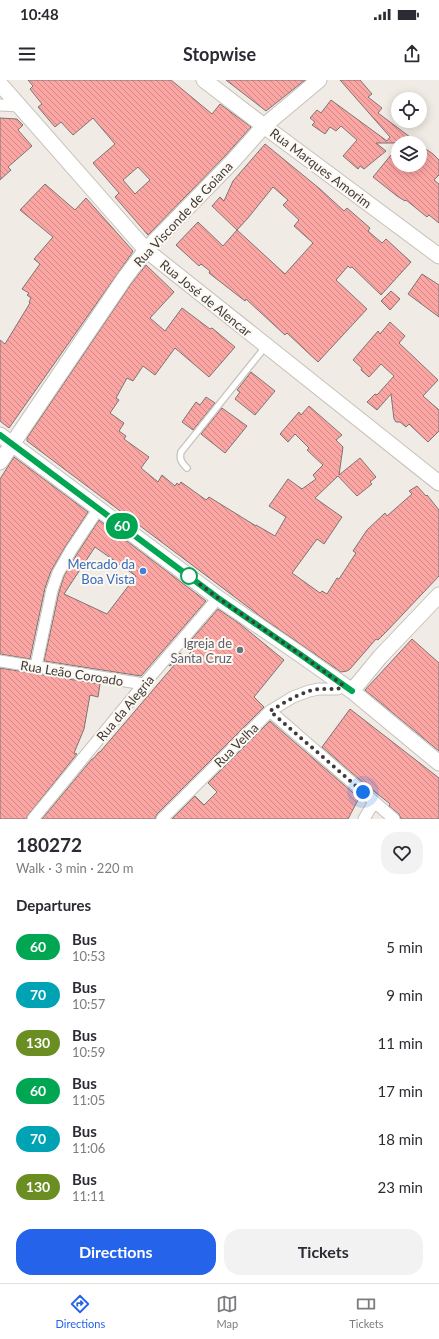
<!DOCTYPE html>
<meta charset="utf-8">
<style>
:root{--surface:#fff;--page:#f2f2f3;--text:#2b2b33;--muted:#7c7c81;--line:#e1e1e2;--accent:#2563eb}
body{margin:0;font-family:Lato,sans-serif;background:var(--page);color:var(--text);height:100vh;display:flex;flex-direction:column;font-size:15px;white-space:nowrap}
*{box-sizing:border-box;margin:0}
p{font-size:13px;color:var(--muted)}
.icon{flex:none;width:22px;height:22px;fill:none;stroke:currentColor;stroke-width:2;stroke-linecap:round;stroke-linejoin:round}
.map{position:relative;height:739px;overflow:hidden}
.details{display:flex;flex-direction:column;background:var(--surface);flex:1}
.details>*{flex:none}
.badge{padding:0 8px;border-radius:13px;font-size:14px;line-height:26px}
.controls{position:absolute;left:391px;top:12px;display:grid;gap:8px}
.controls a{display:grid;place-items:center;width:36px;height:36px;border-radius:50%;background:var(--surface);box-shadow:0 2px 10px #0003;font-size:20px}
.you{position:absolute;width:20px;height:20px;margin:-10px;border:3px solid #fff;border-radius:50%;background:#1a73e8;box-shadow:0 0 0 6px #1a73e833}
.map>.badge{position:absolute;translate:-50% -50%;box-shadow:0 0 0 2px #fff}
h2{padding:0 16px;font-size:15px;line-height:36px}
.round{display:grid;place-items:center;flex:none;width:42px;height:42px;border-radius:16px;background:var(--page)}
.head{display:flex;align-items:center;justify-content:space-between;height:68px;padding:0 16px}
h1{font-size:19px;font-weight:700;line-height:30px}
.action{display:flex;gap:8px;margin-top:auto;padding:8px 16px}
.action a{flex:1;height:46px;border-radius:16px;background:var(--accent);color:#fff;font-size:16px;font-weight:700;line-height:46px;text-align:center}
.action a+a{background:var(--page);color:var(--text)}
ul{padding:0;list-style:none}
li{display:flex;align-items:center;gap:12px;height:48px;padding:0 16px}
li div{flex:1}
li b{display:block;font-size:15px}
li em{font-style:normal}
li .badge{min-width:44px;font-weight:700;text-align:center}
.status{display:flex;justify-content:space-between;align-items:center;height:28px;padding:0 20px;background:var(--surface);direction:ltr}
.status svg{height:11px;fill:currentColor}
header{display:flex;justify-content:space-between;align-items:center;height:52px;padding:0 16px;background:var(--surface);font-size:18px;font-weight:700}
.tabs{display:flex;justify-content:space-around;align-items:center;height:56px;border-top:1px solid var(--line);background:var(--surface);font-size:11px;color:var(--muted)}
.tabs a{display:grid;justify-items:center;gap:2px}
.tabs .on{color:var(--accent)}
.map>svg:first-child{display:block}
.building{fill:url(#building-back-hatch);stroke:#7d7474;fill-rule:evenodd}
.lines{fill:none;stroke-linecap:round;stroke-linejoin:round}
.lane-casing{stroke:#c6c1ba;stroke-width:8}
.street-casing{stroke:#c6c1ba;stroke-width:13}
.secondary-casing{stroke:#c6c1ba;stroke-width:17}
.lane{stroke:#fff;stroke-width:5.5}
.street{stroke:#fff;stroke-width:11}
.secondary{stroke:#fff;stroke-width:15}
.line-casing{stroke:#fff;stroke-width:9}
.line{stroke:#00a651;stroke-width:6}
.walk{stroke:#3e3c39;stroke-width:4;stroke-dasharray:0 7.2}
.shop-dot{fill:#3f7fe0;stroke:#fdf8f1;stroke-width:1.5}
.stop-dot{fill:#fff;stroke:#00a651;stroke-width:2}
.worship-dot{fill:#6b7280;stroke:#fdf8f1;stroke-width:1.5}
.labels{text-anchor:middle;stroke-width:4;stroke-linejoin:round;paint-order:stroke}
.street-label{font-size:13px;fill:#3e3c39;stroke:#fdf8f1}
.shop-label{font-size:13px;fill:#366cbe;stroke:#fdf8f1;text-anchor:end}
.worship-label{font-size:13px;fill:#5b616d;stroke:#fdf8f1;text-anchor:end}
</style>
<div class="status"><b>10:48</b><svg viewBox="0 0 49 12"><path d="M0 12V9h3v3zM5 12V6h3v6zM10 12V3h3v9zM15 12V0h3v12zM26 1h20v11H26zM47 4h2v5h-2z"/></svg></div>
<header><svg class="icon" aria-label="menu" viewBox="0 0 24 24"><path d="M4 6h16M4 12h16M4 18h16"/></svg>Stopwise<svg class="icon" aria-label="share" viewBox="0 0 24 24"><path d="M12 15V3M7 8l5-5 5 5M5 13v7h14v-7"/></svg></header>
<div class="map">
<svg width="439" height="739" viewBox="0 0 439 739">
<defs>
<pattern id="building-back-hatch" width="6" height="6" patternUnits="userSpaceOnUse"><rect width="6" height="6" fill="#fca6a4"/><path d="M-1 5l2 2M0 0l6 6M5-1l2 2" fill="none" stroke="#cd8887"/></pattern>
</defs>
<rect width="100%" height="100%" fill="#f0ebe4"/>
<!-- building -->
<path class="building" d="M28 0H171L212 34 220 24 251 47 225 76 148 155 115 117 119 113 93 83 115 64 93 38 73 55 61 42 55 47 38 27 42 24 30 9 33 6ZM138 87 150 100 135 114 123 100Z
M226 0H305L266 31Z
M340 0H360L372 14 368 17 382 28 378 33 418 63H376L386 71 364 89 360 86 358 89 343 76 357 60 341 46 336 51 330 47 325 54 312 45 315 42 310 38 317 30 321 33 331 20 387 61 390 57Z
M0 38 17 39 23 45 18 50 32 66 8 87 11 90 0 100Z
M265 64 320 109 344 131 347 128 370 148 368 151 382 163 386 159 411 182 381 215 352 187 350 188 348 186 336 200 367 229 318 282 287 253 285 255 246 219 245 221 209 193 210 191 201 184 199 186 176 165 198 142 223 166 237 150 285 194 313 163 294 146 299 140 283 125 288 120 273 107 248 138 237 150 212 126 220 117 224 121 233 101Z
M420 65 433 74 439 80V95L434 100 439 104V143L429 135 427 137 406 120 405 121 397 116 373 97 391 75 398 81V85H420Z
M45 104 75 130 86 118 133 171 132 173 9 348 0 341V260L5 264 30 223 29 222 31 218 27 215 29 213 22 209 40 184 34 179 53 157 20 130Z
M146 185 174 212 150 238 165 251 182 228 210 249 212 248 235 267 209 297 175 268 155 295 143 286 133 301 127 298 116 318 119 320 110 333 124 343 119 351 126 356 124 359 149 377 141 388 158 402 162 395 175 406 177 403 179 405 181 402 206 420 209 417 256 446V445L275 456 286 437 269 426 288 399 302 409 316 399 313 395 323 385 307 370 309 368 295 354 288 362 280 354 299 332 301 335 309 326 342 355 336 360 343 367 339 395 360 378 376 397 370 402 372 404 357 416 338 396 315 418 342 437 324 464 317 459 292 493 320 513 322 511 327 514 337 498 339 499 356 473 353 471 367 450 385 433 387 436 412 414 409 411 417 406 426 416 427 415 439 430V496L386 552 378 560 376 559 350 589 347 591 341 592 264 539 27 361V358L131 204Z
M422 194 439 205V237L408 214Z
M391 211 400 219 390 230 381 221Z
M390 242 405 256 399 263 438 300 423 316 439 330V351L428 362 409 344 406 347 400 342H396L394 339 391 314 377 330 367 322 375 314 377 315 394 296 381 284 369 297 361 290 362 288 353 280 378 251 380 254Z
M251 292 275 311 255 335 235 319 240 312 237 310Z
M206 317 215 323 193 350 182 342 196 322 200 325Z
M222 328 247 346 225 373 201 354Z
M14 377 88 432 65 467 51 491 45 508 30 579 0 574V399Z
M99 440 206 521 141 596 44 581 59 512 64 496 77 474ZM95 467 136 496 107 534 64 514Z
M218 529 240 544 284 580 254 617 264 627 157 734 155 739H42L92 679H93L99 672H100L176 583 169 586 180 573 186 578 198 563 192 559Z
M412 559 439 583V671L365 610Z
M0 588 100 604 98 617 90 615 84 649 74 673 77 674 28 735 26 739H0Z
M350 629 439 698V739H401L399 734 389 726 390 724 389 723 366 705 322 667Z
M270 641 359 718 348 739H172L195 716 204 725 217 712 208 703Z"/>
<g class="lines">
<!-- lane casing -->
<g class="lane-casing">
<path id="lane" d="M187 388C182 383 179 380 181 372L266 266"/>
</g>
<!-- street casing -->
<g class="street-casing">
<path id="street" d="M0 25 19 26
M0 581 144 604
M36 586 52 510 58 493 71 470 99 428
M270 631 394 739
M33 739 144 604 218 518
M162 739 270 631 293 617 309 611 319 609H338L343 605
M364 739 374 722"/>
</g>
<!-- secondary casing -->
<g class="secondary-casing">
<path id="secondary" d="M204 0 264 46 439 176
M0 4 146 170 439 403
M0 355 218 518 301 575 352 611 439 683
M0 382 124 199 146 170 232 82 264 46 319 0
M352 611 380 577 439 515"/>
</g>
<!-- lane -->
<use href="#lane" class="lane"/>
<!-- street -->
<use href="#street" class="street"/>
<!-- secondary -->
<use href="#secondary" class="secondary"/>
</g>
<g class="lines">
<!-- line casing -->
<g class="line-casing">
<path id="line" d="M0 355 218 518 301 575 352 611"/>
</g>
<!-- line -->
<use href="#line" class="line"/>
<!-- walk -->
<path class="walk" d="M189 496 218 518 301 575 343 605 338 609H319L309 611 294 617 270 631 363 712"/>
</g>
<!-- markers -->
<circle class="shop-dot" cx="143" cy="491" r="4"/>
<circle class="stop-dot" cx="189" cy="496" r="8"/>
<circle class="worship-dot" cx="240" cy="570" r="4"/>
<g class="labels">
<!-- street labels -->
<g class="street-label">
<text transform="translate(321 88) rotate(37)" y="5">Rua Marques Amorim</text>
<text transform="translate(183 134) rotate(-47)" y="5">Rua Visconde de Goiana</text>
<text transform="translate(206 218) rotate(39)" y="5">Rua José de Alencar</text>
<text transform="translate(72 593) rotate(9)" y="5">Rua Leão Coroado</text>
<text transform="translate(125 628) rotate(-50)" y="5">Rua da Alegria</text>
<text transform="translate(236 665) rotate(-45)" y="5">Rua Velha</text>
</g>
<!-- shop labels -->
<g class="shop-label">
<text x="135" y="489">Mercado da<tspan x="135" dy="15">Boa Vista</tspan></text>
</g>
<!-- worship labels -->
<g class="worship-label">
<text x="232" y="568">Igreja de<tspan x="232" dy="15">Santa Cruz</tspan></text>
</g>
</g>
</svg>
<div class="controls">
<a><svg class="icon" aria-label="locate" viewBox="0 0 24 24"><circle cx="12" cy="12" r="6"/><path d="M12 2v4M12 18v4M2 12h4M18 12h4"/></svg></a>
<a><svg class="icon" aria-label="layers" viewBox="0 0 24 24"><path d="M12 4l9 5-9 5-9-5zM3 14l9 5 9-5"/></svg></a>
</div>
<div class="you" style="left:363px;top:712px"></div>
<b class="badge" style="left:122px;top:446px;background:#00a651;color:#fff">60</b>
</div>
<section class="details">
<div class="head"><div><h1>180272</h1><p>Walk · 3 min · 220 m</p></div><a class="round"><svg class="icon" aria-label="heart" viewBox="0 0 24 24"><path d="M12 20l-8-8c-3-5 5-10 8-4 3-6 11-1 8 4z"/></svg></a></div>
<h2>Departures</h2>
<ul>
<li><span class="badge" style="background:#00a651;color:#fff">60</span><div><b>Bus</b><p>10:53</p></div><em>5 min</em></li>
<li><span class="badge" style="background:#00a3b4;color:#fff">70</span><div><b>Bus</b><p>10:57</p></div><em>9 min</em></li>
<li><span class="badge" style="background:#6b8e23;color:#fff">130</span><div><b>Bus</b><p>10:59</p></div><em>11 min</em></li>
<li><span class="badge" style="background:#00a651;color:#fff">60</span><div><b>Bus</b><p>11:05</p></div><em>17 min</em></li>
<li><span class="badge" style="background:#00a3b4;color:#fff">70</span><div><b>Bus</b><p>11:06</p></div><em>18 min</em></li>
<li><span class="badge" style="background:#6b8e23;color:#fff">130</span><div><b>Bus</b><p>11:11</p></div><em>23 min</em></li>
</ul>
<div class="action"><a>Directions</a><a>Tickets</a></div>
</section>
<nav class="tabs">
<a class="on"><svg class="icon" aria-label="directions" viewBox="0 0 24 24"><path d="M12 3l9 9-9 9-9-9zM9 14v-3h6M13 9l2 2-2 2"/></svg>Directions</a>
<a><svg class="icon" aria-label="map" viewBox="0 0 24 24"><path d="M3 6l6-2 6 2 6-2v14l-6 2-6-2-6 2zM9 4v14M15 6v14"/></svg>Map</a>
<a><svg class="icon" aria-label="tickets" viewBox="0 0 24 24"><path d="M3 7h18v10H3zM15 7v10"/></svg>Tickets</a>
</nav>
